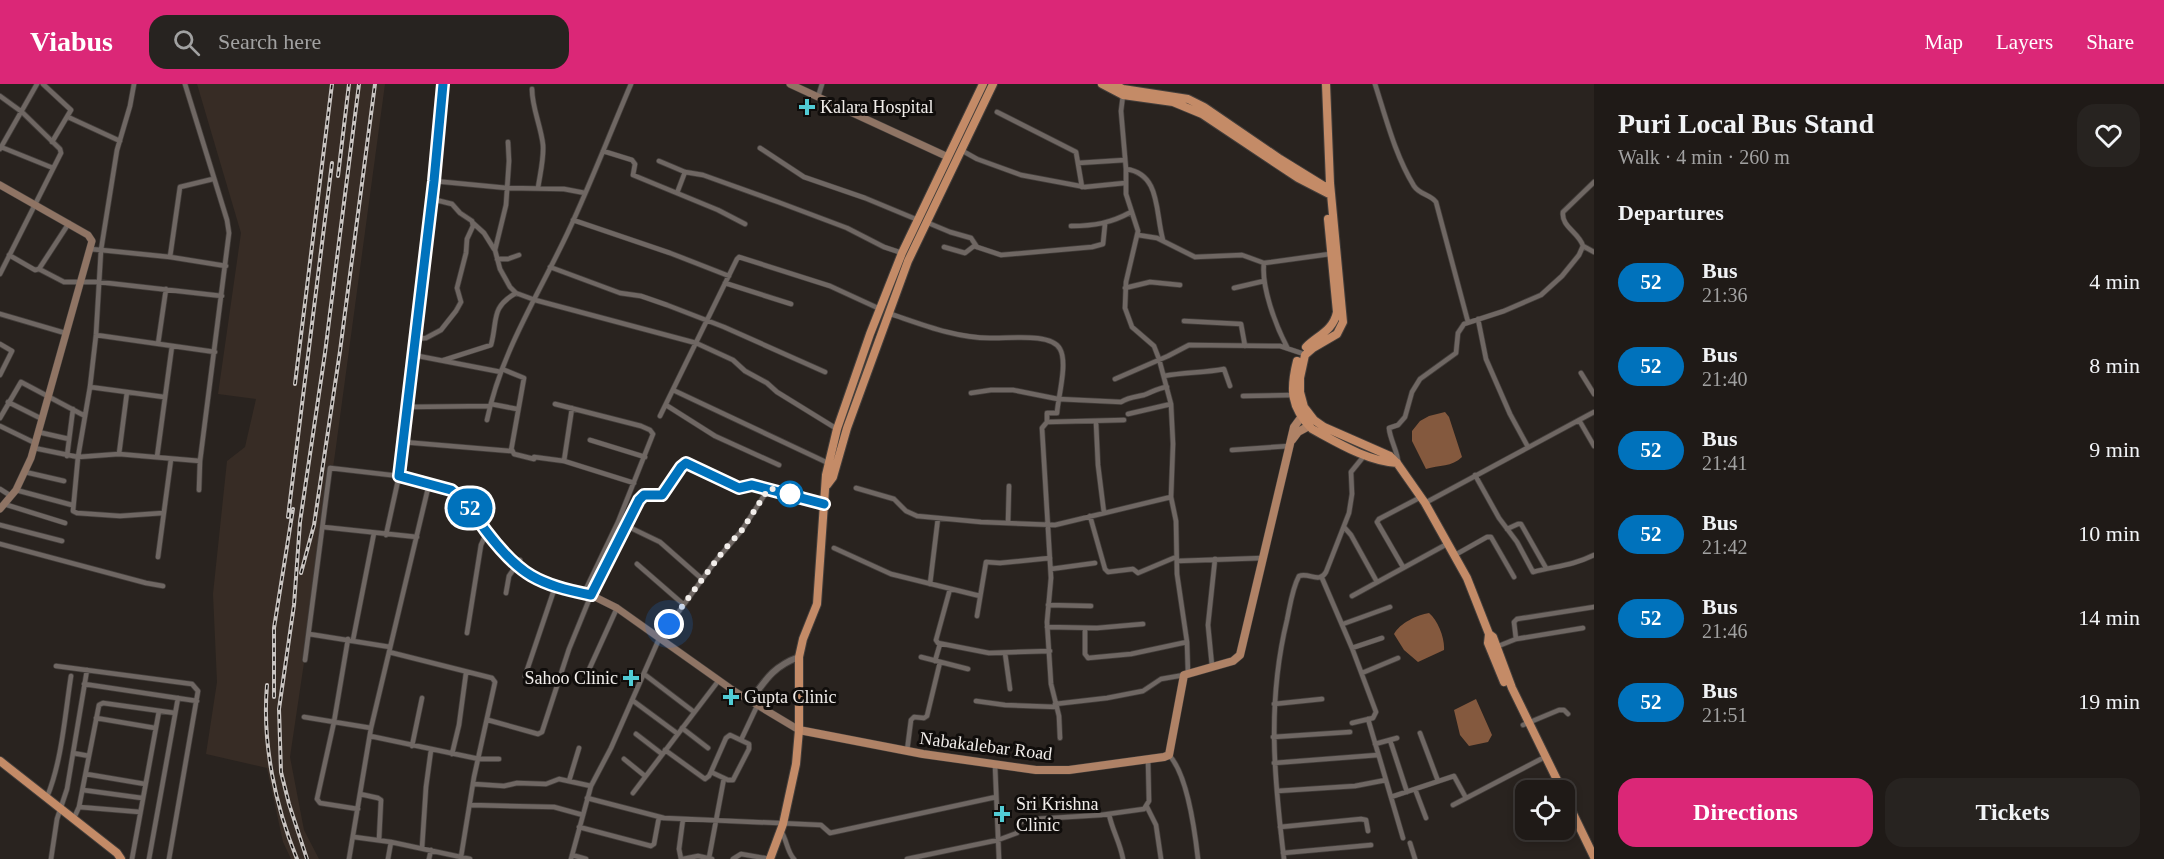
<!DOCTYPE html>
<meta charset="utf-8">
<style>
:root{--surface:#1f1a17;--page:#272320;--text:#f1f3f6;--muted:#a1a1a1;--line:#3c3836;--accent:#db2777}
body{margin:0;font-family:"Times New Roman",serif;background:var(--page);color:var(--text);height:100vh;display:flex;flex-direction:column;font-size:22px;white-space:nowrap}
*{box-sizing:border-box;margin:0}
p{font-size:20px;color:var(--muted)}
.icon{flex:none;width:33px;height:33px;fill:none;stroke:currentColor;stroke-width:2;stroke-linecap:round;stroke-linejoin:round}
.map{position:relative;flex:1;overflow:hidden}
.drawer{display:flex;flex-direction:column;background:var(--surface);width:570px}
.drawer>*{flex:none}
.badge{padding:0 12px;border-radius:20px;font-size:21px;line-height:39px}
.fabs{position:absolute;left:1515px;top:696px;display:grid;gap:12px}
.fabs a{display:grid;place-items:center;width:60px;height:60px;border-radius:12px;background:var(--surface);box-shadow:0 3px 9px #0003,0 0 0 2px var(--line);font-size:30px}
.you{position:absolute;width:30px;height:30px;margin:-15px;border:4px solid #fff;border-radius:50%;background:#1a73e8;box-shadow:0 0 0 9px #1a73e833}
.map>.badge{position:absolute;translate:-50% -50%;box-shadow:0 0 0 3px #fff}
h2{padding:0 24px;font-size:22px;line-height:54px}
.round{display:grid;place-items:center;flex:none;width:63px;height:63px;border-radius:18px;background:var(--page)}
.headline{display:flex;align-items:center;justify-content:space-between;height:102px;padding:0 24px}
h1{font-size:28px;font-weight:600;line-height:45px}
.button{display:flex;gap:12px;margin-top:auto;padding:12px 24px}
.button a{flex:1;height:69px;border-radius:18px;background:var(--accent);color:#fff;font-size:24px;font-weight:600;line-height:69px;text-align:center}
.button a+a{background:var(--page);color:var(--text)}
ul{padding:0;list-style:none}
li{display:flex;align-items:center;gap:18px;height:84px;padding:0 24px}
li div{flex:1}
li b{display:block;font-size:22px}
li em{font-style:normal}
li .badge{min-width:66px;font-weight:700;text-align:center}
header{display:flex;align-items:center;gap:36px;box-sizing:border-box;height:84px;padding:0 30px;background:var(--accent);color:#fff}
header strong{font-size:28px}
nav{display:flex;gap:33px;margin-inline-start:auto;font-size:21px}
.search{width:420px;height:54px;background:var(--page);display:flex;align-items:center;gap:15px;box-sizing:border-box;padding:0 21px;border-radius:18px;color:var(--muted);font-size:22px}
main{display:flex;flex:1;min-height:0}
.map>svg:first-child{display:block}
.built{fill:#372c25}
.water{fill:#84593e}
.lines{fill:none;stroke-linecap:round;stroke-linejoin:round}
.minor-casing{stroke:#433e3b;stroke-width:6}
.tertiary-casing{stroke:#433e3b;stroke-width:8}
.secondary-casing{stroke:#433e3b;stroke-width:8}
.primary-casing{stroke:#433e3b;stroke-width:9}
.trunk-casing{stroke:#433e3b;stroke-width:10}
.minor{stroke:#6f6763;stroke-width:4.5}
.tertiary{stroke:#6f6763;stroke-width:6}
.secondary{stroke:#8f7464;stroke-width:7}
.primary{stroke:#af8266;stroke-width:8}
.trunk{stroke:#c48b67;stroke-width:8}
.rail-casing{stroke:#c9c4c1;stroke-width:4}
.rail{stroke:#100d0b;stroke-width:1.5;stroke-dasharray:4.5;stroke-linecap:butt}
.line-casing{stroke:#fff;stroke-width:14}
.line{stroke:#0072bc;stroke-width:9}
.walk{stroke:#f2eeeb;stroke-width:6;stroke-dasharray:0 10.8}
.poi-dot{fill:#51ccd5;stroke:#100d0b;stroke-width:2}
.stop-dot{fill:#fff;stroke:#0072bc;stroke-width:3}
.labels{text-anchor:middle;stroke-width:6;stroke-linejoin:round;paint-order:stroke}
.poi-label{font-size:18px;fill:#f2eeeb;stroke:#100d0b;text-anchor:start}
.street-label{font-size:18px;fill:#f2eeeb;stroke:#100d0b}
</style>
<header>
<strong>Viabus</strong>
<div class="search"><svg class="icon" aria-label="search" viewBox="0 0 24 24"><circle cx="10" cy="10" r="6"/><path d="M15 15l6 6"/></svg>Search here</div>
<nav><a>Map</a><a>Layers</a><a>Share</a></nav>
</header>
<main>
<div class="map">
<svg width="1594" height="775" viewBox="0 0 1594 775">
<rect width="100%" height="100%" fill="#29231f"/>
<!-- built -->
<path class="built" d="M197 0H385L335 370 290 673 304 746 319 775H291L283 758 267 684 206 670 217 598 213 510 227 377 245 363 256 315 218 310 241 149Z"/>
<!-- water -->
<path class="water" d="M1445 328 1449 333 1462 373C1452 383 1439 381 1426 385L1412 357V347L1420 337 1429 332Z
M1429 529C1438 536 1445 555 1444 566L1418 578 1404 566 1394 550C1400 539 1417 531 1429 529Z
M1476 615 1492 651 1488 658 1469 662 1460 651 1454 626Z"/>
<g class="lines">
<!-- minor casing -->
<g class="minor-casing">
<path id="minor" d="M43 0 71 26 52 58
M185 0 227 136 229 149 200 377 199 406
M1375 0C1386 34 1395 71 1414 102 1420 111 1430 110 1436 118L1468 238
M532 5C532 24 541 42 543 61 544 75 540 90 538 104
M1123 11 1121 27 1126 85V110L1138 147 1126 198 1125 224 1132 243 1154 262 1159 275 1171 320 1173 360 1171 413 1176 437 1177 490 1187 558 1188 589
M0 12 22 28 60 65 61 69 0 190
M818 13 822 0
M997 28 1076 68 1082 103
M68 33 120 57
M508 58 509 77 506 121 495 166 500 185 510 203 516 209 535 216 696 259 733 276 745 287 767 299 777 308 837 345
M1 63 53 84
M760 64 804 93 865 114 918 136
M0 65 37 0
M961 66 977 75 1021 91 1085 103 1125 99
M603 67 632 76 635 80 633 91 718 126 745 140
M659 77 685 88 703 91 778 118 847 144 884 163 902 169
M1078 79 1125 76
M1126 85C1161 90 1155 128 1163 156
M434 97 507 104 564 105 585 109
M677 109 685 88
M573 136 670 169 729 192
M926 138 950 148 971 154 977 163
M473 139 484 149 494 165
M1071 142C1094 142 1111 139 1131 128
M1138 151 1157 154 1195 173 1242 171 1264 179 1330 170
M1583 162 1594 168
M944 163 965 169 974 162 1001 171 1092 163 1103 160 1105 140
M90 165 101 166 117 66 130 22 134 0
M9 171 35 186 39 185 69 139
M170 173 180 103 213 95
M497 175H508L519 171
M1264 179C1261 203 1276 242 1287 263
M550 183 620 209 641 212 667 221 724 243 825 288
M39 185 64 198H99L222 212
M725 199 791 220
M1125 204 1150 198 1180 201
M1234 204 1264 197
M888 229C921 240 955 254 990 254 1007 255 1051 248 1060 265 1068 279 1058 313 1057 329H1047V338
M0 230 65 249
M1478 235 1486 275 1510 330 1528 363
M1184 237 1241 240 1245 262
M96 251 215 268
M415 255 426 254 441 246 456 227 461 218 457 204 466 169 467 155 473 142 472 137 460 129 452 120 432 115
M0 260 12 267 0 291
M158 260 166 205
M413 271 501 288
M444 276 491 261C498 236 490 224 516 209
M1581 289 1594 310
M1164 292C1184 288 1204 289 1224 285L1230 302
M1115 295 1168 272 1189 261 1280 262 1301 269
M90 303 164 313
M673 306 828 379
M971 309 991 306H1013L1058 315 1121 318C1129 313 1135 313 1144 311 1152 308 1158 304 1167 303
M1243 312 1294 311
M8 318 42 335
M491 320 517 325
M555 320 641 342 650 346 653 350 618 438 584 509
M666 321 715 352 779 381
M407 323 490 322
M572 324 564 377 634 399
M1128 330 1171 320
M660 332 737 175 739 173 830 202 880 225
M0 334 21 298 85 332
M487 336C501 268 539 210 568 148 591 99 610 49 631 0
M1579 336 1594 362
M1096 338 1098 381 1104 429
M0 342 35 359
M38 348 69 355
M590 356 645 373
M403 358 511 367 524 294 502 285
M34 364 78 373 119 370 200 377
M512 366 514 370 534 375
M1232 366 1289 362
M119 370 127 308
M67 372 73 325
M157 373 172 262
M534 373 564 377
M1398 378C1398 368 1390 356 1389 344L1398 341 1405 333 1412 308 1420 295 1456 269 1458 249 1464 240 1504 227 1541 211 1562 192 1579 171 1583 162C1579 148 1561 143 1563 128L1594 98
M25 388 64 397
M1475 391 1499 434 1517 458 1533 488C1555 482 1572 482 1594 471
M856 404 894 415 906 427 917 432 981 438 1055 441 1171 413
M0 405 11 412
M16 406 72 421
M1425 419 1594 328
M4 420 65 439
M163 429 120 432 77 429 73 427 78 373 90 303 96 251 101 166 170 173 226 182
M1090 432 1105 485 1108 488 1133 485 1138 489 1176 473
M1008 439 1009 402
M0 441 62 457
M323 443 417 453
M1344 443 1351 451 1377 498
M633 445 660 458 702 495
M1507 445 1518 440H1521L1546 484
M0 460 146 499 163 502
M834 464 891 490 980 512
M1455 471 1487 453H1491L1514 493
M158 473 171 375
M1177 477 1263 474
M637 480 683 520
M1403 483 1377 438 1379 435 1421 413
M1051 485 1095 479
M1322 494 1352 564 1376 628 1373 634 1352 639
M930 500 938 434
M950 505 936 556 938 559 989 569 1050 567
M506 509 509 492 520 476
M1352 512 1447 460
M1048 521 1091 522
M977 532 986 478 1000 479 1050 474
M1343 540 1390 523
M1047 543 1097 544 1143 540
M1085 544V570L1088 574 1131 570 1187 558
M467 549 481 461 487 448
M309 550 390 563
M348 555 334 638 317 715 320 719 358 725
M1516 555 1514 538 1517 535 1594 523
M353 556 374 449
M1496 563 1516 555 1583 544
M1352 564 1382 554
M389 568 492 594 495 598 474 693 461 773
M1005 569 1010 605
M921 573 968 585
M305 576 330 384 399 392 386 451
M935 577 940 560
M56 582 192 600 198 607 169 775
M1212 582 1208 541 1215 475
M1362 589 1398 574
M587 590 617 524
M644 590 694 628
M525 592 555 503
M84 600 197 617
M632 616 678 650
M976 617 1005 621 1057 623
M1055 620 1107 614 1143 607 1161 595 1184 591
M1274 620 1322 615
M304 633 371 644
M96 634 155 644
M1368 635 1403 754
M488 636 538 650 542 648 569 565 591 511
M1523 641 1559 626H1564L1568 630
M682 644 708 664
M1420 649 1438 697
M636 650 662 670
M370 652 479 675H499
M1273 653 1350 648
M1060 654 1059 632 1051 600 1047 538 1051 494 1042 344 1047 338 1124 336
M741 656 758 620
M1390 656 1407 708
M1375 660 1397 654
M412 662 422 614
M665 666 705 695 709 692 711 688 726 654 730 651 749 660V665L733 696H728L711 688
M907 667 911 636 914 633 924 634 927 632 940 578
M73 669 89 672
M452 670 459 641 466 589
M1169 671C1188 691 1195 748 1198 775
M624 675 645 692
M1274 679 1378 671
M995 681 999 775
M86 690 145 700
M569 697 579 664
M474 700 504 702 517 699 546 700 559 695 591 702
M1415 705 1426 734
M83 706 142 714
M1277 707 1355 702 1386 696
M633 709 719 596
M360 710 378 714 381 716 379 756
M47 713C62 677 65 630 71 592
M1391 713 1454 692 1466 714
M587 714 664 734 821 741 830 749 996 713
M471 721 554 723 583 731
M1453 721 1541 675
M79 723 140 728
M1147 723 1156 741 1161 775
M1109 730C1112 746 1120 758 1123 775
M74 734 79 723 99 621 103 619 175 629
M1019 736 1101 731 1144 725 1149 717 1148 675
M579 743 651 762 654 760 659 733
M1280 743 1361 735 1366 736 1368 747
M781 747C787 756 787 768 794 775
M354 753 391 758 470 775
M1410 759 1415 775
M422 764 426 703 431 666
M1283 769 1371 761
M572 771 586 775
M709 774 724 694
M51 775 57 735 67 705 87 586
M132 775 159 627
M149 775 178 614
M349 775 371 644 429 400
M388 775 391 758
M429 775 431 766
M571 775 591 702 611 664 659 555 714 479 742 446 769 404
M681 775 679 765 683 735
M683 775 698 772 712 775
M733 775 741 770 770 775
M907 775 998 756 1017 749 1019 740 1024 736
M1284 775C1274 693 1267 618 1287 536 1290 522 1292 505 1299 492 1309 488 1319 500 1326 488L1349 429 1352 410 1351 388 1364 372"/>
</g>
<!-- tertiary casing -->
<g class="tertiary-casing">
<path id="tertiary" d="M751 616C766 595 774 582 799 573"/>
</g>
<!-- secondary casing -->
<g class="secondary-casing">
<path id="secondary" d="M443 0 434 97 399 392 451 406 467 422 507 472 533 495 555 503 591 511 617 524 734 607 799 646
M790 0 948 73
M0 101 88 151 92 157 31 374 16 406 0 425"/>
</g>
<!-- primary casing -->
<g class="primary-casing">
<path id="primary" d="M1292 356 1298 348 1309 342
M799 646 923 670 1036 686H1069L1164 673 1169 671 1184 591 1233 577 1240 571 1294 343 1305 328"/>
</g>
<!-- trunk casing -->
<g class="trunk-casing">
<path id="trunk" d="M1102 0 1123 11 1173 18 1202 30 1298 94 1331 111
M1113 0 1123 5 1188 15 1204 23 1280 75 1327 104
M1326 0 1330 99
M1327 104 1330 99 1343 238 1337 250 1313 264 1305 271 1300 294V308L1304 323 1314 336 1324 343 1390 372 1397 379 1425 419 1467 494 1489 550 1493 553 1512 604 1562 706
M1306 263C1318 251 1333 247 1337 228L1328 135
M1297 277C1290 305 1290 323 1312 345 1338 359 1367 377 1397 379
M827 401 833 393 847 344 908 177 993 0
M1489 550 1488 559 1504 598
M0 677 117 769 121 775
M1564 711 1594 773
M770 775 783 740 796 680 799 646V573L803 555 817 520 826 391 837 345 870 250 902 169 983 0"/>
</g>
<!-- minor -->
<use href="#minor" class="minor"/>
<!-- tertiary -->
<use href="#tertiary" class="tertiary"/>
<!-- secondary -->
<use href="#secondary" class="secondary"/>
<!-- primary -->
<use href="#primary" class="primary"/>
<!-- trunk -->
<use href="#trunk" class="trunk"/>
<!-- rail casing -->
<g class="rail-casing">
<path id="rail" d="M338 92 349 0
M295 300 332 0
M288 433 332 79
M301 489 314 441 340 267 375 0
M267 601C262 659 275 721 297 775
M274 613V544L293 425
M307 775 289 720 281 688 279 625 294 521 300 438 325 269 359 0"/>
</g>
<!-- rail -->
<use href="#rail" class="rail"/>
</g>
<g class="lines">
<!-- line casing -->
<g class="line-casing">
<path id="line" d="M443 0 434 97 399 392 451 406 457 411C469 421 477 435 486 447 520 492 538 500 591 511L639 416 644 411H662L681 383 686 379 739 404 752 401 824 420"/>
</g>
<!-- line -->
<use href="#line" class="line"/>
<!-- walk -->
<path class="walk" d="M669 540 724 466 742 446 769 404 790 410"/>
</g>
<!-- markers -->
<g class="poi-dot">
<path d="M804 14h6v6h6v6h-6v6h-6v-6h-6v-6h6z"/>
<path d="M628 585h6v6h6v6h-6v6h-6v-6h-6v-6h6z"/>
<path d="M728 604h6v6h6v6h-6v6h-6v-6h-6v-6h6z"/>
<path d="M999 721h6v6h6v6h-6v6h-6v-6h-6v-6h6z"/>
</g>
<circle class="stop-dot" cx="790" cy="410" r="12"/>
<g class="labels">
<!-- poi labels -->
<g class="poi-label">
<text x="820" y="29">Kalara Hospital</text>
<text x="618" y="600" text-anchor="end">Sahoo Clinic</text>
<text x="744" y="619">Gupta Clinic</text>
<text x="1016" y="726">Sri Krishna<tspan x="1016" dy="21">Clinic</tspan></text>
</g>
<!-- street labels -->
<g class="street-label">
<text transform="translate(986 662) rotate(7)" y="6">Nabakalebar Road</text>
</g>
</g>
</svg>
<div class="fabs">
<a><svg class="icon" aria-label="locate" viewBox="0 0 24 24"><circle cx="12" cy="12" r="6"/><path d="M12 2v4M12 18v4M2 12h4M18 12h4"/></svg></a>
</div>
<div class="you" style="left:669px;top:540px"></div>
<b class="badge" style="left:470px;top:424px;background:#0072bc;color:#fff">52</b>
</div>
<section class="drawer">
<div class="headline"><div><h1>Puri Local Bus Stand</h1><p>Walk · 4 min · 260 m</p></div><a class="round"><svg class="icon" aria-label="heart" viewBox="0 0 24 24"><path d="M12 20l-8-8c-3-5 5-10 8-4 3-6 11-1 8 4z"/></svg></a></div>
<h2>Departures</h2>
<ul>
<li><span class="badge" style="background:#0072bc;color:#fff">52</span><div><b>Bus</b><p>21:36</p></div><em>4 min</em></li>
<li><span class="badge" style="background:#0072bc;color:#fff">52</span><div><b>Bus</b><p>21:40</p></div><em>8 min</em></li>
<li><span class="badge" style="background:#0072bc;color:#fff">52</span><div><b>Bus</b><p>21:41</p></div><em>9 min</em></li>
<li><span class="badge" style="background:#0072bc;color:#fff">52</span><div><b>Bus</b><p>21:42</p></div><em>10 min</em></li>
<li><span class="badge" style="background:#0072bc;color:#fff">52</span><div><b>Bus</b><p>21:46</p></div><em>14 min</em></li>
<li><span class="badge" style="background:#0072bc;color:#fff">52</span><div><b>Bus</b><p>21:51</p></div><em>19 min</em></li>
</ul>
<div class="button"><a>Directions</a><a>Tickets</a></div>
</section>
</main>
